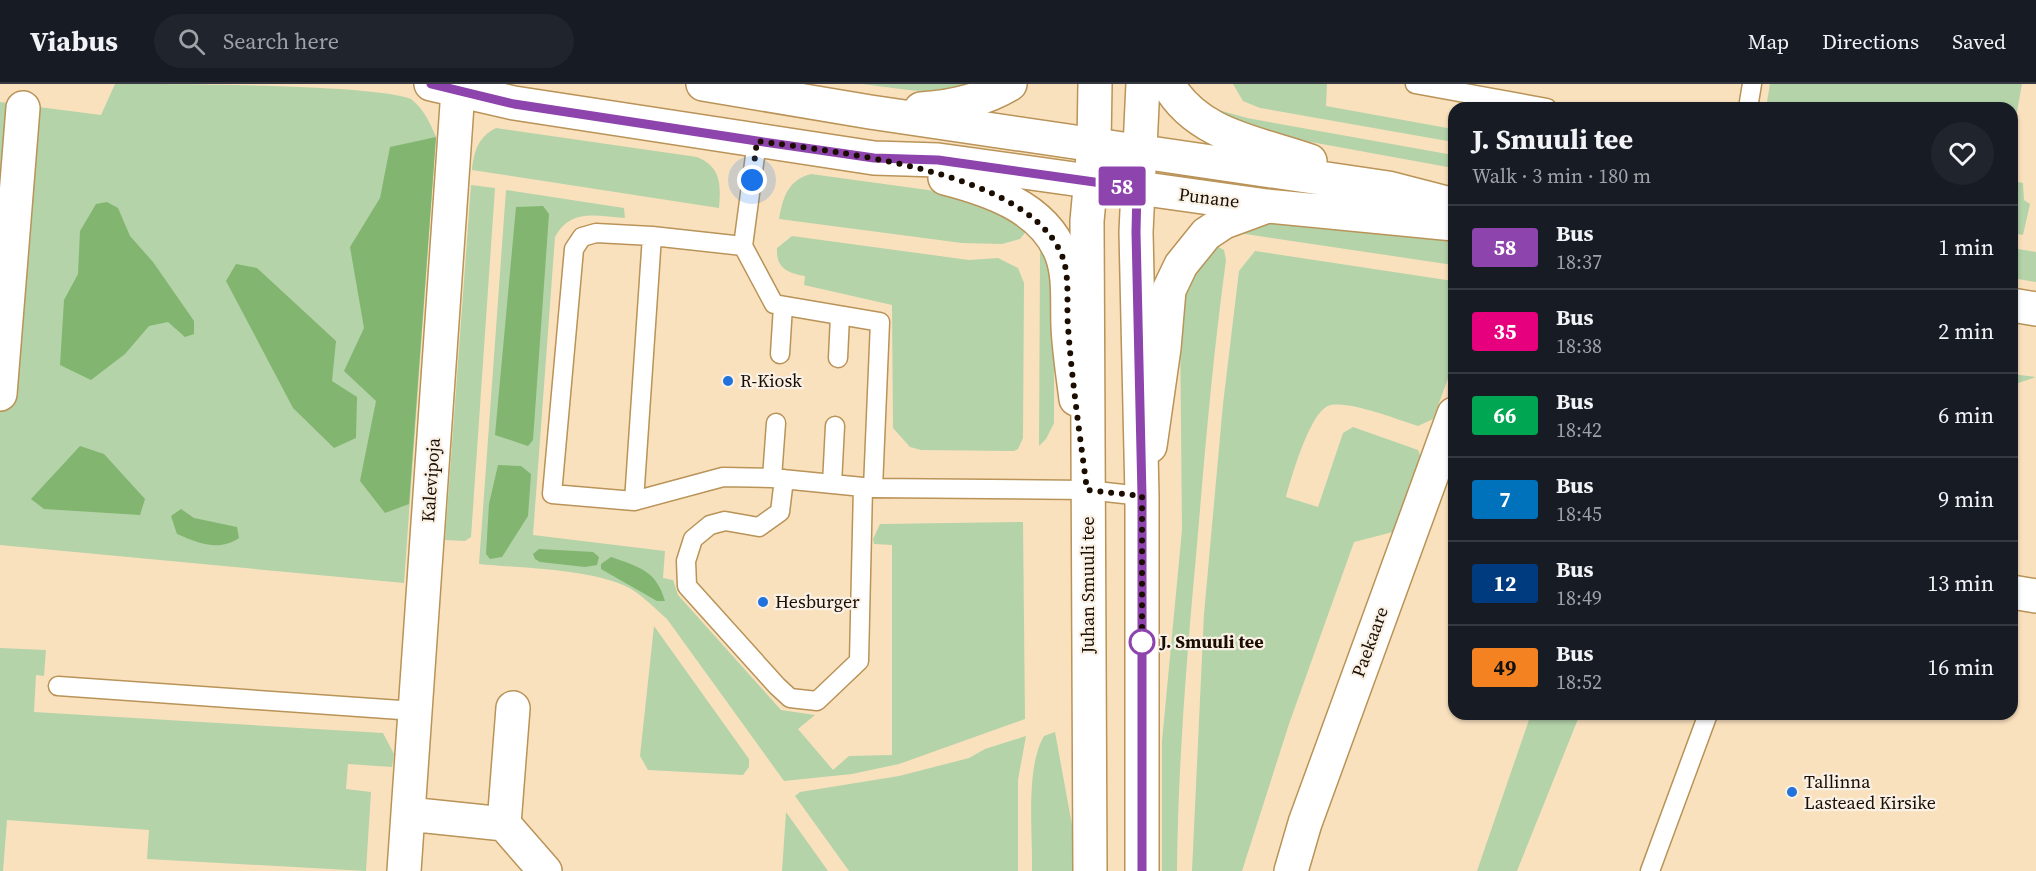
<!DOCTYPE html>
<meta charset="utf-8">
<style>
:root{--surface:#171b24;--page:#20242c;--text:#f1f3f6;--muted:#9ea1a6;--line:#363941}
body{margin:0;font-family:"Source Serif 4",serif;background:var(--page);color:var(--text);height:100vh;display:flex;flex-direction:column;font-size:22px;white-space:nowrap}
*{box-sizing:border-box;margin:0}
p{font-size:20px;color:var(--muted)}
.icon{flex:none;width:33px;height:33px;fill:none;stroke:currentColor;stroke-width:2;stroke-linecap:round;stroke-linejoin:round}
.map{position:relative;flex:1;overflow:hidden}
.sheet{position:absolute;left:1448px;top:18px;width:570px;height:618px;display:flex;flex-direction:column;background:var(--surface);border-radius:18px;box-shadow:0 2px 4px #0004}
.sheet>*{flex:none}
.badge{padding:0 12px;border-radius:4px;font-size:21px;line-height:39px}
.you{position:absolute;width:30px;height:30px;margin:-15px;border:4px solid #fff;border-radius:50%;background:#1a73e8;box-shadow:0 0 0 9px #1a73e833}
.map>.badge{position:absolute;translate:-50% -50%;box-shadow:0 0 0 3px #fff}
.round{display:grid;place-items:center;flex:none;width:63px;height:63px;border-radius:32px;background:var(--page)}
.summary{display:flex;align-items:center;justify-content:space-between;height:102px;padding:0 24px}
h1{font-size:28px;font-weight:700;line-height:45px}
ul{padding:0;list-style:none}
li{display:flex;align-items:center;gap:18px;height:84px;padding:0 24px;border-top:2px solid var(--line)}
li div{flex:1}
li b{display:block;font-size:22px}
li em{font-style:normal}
li .badge{min-width:66px;font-weight:700;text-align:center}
header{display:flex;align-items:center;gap:36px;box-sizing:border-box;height:84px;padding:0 30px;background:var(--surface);border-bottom:2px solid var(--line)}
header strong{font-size:28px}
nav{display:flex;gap:33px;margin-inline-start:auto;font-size:21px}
.search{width:420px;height:54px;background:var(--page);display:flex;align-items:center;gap:15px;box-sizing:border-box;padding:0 21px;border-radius:33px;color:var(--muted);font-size:22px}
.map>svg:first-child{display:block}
.green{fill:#b4d3a9}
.forest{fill:#82b56f}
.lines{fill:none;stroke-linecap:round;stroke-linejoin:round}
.lane-casing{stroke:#b99357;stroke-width:21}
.street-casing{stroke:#b99357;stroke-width:36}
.secondary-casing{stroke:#b99357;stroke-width:36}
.primary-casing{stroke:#b99357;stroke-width:36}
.lane{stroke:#fff;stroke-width:18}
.street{stroke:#fff;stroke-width:33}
.secondary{stroke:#fff;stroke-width:33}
.primary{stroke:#fff;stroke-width:33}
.line-casing{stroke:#fff;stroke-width:14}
.line{stroke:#8e44ad;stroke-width:9}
.walk{stroke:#1b0d00;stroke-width:6;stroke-dasharray:0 10.8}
.poi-dot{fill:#2172dc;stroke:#f9f1e5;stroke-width:2}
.stop-dot{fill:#fff;stroke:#8e44ad;stroke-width:3}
.labels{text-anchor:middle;stroke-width:4.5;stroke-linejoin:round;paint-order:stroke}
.street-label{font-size:18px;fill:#1b0d00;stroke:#f9f1e5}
.poi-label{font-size:18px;fill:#1b0d00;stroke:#f9f1e5;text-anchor:start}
.stop-label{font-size:18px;font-weight:bold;fill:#1b0d00;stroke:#f9f1e5;text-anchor:start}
</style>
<header>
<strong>Viabus</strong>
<div class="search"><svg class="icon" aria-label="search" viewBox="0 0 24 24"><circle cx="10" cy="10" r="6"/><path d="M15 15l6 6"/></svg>Search here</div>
<nav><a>Map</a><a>Directions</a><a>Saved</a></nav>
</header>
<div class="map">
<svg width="2036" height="787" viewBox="0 0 2036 787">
<rect width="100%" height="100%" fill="#fae1be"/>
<!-- green -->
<path class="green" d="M115 0C168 0 376 0 411 15 424 25 430 39 436 53L404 499 0 461V18L101 31Z
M862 0H973C937 14 899 4 862 0Z
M1233 0H1327L1326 22 1453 45V58L1260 24 1243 17Z
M1770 0H2022L2012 55V24H1766Z
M1215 25 1247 34 1453 71V84L1256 48Z
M496 44 697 73C721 83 721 100 719 124L472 86C474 67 478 53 496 44Z
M811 90 957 110 1029 144 1020 155 1002 160 962 159 779 135C783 113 788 96 811 90Z
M2012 97 2023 99 2024 116 2030 120 2023 151 2012 149Z
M471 101 495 104 471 453 465 457 445 456Z
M506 106 624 124 625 134C596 132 571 124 555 153L533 451 665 467 663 494 673 496 678 511 781 626 815 631 798 645 833 686 849 672 892 671V461L874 460 873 455 880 440 1023 438 1025 635 899 680 852 690 784 697 667 535C652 522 637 505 618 499 580 485 520 484 479 480Z
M1279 135 1454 156 1453 181 1232 148Z
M792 152 969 176 998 174 1018 184 1024 199 1023 354 1018 365 1014 367 921 366 910 363 893 344 892 221 804 201 805 192C787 189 776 184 777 164Z
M1215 161 1224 166 1226 176C1213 271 1205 366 1197 461 1187 569 1178 678 1177 787H1162V657L1182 446 1180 237 1187 198Z
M1042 162 1054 191V339L1046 355 1039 362 1040 170Z
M2012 164 2036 168V198L2012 194Z
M1255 167 1453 197V281L1433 335 1418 342C1398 336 1346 315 1328 322 1310 329 1291 394 1286 413L1318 423 1343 349 1353 343 1418 366 1421 374 1393 448 1354 458 1289 640 1242 787H1192L1204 530 1223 320 1239 187Z
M2012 290 2036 293 2012 301Z
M654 542 749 675V683L743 691 648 686 640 672Z
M0 564 46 566 44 592 36 591 34 628 383 649 394 670 392 683 348 680 346 705 371 708 366 787 147 775 149 746 7 736 3 787H0Z
M1531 630H1580L1517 787H1477Z
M1055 648 1072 741V787H1032C1033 750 1025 684 1044 652Z
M1026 652 1018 696V787H849L795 712 800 708 899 692 969 674 985 665Z
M786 728 828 787H782Z"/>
<!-- forest -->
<path class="forest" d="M436 53 409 420 385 429 360 397 376 317 344 287 364 244 350 163 380 114 390 63Z
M107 118 118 124 130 152 153 178 194 237V250L185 253 168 238 149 242 125 270 91 296 60 281 64 216 78 190 80 147 96 120Z
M543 122 549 130 533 356 528 362 495 351 516 123Z
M236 180 257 184 336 257 332 297 357 313 356 354 334 364 293 324 226 197Z
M80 362 104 370 145 415 140 431 44 425 31 415Z
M498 381 521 382 531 390 528 432 502 473 490 475 486 470 489 420Z
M181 425 194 434 237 443 239 454C219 468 198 459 177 450L171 432Z
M539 465 593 468 599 473 597 481 585 483 540 478 535 475 533 470Z
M611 473C639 483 656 486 665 517H657L601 485V480Z"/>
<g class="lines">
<!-- lane casing -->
<g class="lane-casing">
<path id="lane" d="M1415 0 1547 24
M1748 24 1752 0
M757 57 743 162 774 220 880 238 873 404
M743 162 652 152 634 417 723 393 772 394 873 404 1087 406 1142 412
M780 270 783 222
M838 274 840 232
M772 394 776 339
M784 395 780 428 759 443 725 437 710 441 693 455 686 477 687 502 777 602 790 614 817 617 859 577 863 403
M832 400 835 342
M634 417 552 410 574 165 582 153 596 149 652 152
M58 602 415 627
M1650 787 1708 630"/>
</g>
<!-- street casing -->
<g class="street-casing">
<path id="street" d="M0 310 23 24
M2012 508 2036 512
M408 730 504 740 545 787
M504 740 513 624
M404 787 458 6"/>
</g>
<!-- secondary casing -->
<g class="secondary-casing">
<path id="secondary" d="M431 0 514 19 874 74 938 76 1267 122 1454 140
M703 0 870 28 1388 104 1454 121
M1168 0C1197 52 1259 59 1310 77
M921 25C952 23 983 16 1010 0
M945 94C988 105 1043 123 1061 169 1070 191 1067 218 1068 242 1069 266 1073 291 1076 315
M2012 221 2036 225
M1150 362 1164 264 1169 206 1181 181 1206 150 1224 138 1262 124
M1291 787 1305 739 1454 330"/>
</g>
<!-- primary casing -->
<g class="primary-casing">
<path id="primary" d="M1090 787 1087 137 1094 61 1095 0
M1142 787V412L1136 148 1143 0"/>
</g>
<!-- lane -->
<use href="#lane" class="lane"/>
<!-- street -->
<use href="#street" class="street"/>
<!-- secondary -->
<use href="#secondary" class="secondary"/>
<!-- primary -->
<use href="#primary" class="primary"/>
</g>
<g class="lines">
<!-- line casing -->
<g class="line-casing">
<path id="line" d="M431 0 514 20 757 57 874 74 938 76 1137 104 1136 148 1142 412V787"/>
</g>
<!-- line -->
<use href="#line" class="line"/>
<!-- walk -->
<path class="walk" d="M752 96 757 57C837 68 1021 86 1060 167 1071 189 1066 219 1068 243 1072 298 1080 352 1087 406L1142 412V558"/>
</g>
<!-- markers -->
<g class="poi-dot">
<circle cx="728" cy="297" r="6"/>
<circle cx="763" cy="518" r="6"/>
<circle cx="1792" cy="708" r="6"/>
</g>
<circle class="stop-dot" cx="1142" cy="558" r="12"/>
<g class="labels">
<!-- street labels -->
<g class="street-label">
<text transform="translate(1209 114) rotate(7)" y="6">Punane</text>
<text transform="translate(431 396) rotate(-86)" y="6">Kalevipoja</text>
<text transform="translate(1088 501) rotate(-90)" y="6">Juhan Smuuli tee</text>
<text transform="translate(1370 558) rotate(-70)" y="6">Paekaare</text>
</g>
<!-- poi labels -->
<g class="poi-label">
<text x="740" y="303">R-Kiosk</text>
<text x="775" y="524">Hesburger</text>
<text x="1804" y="704">Tallinna<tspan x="1804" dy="21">Lasteaed Kirsike</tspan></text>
</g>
<!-- stop labels -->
<g class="stop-label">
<text x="1160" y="564">J. Smuuli tee</text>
</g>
</g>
</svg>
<div class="you" style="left:752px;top:96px"></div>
<b class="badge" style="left:1122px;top:102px;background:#8e44ad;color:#fff">58</b>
<section class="sheet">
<div class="summary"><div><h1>J. Smuuli tee</h1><p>Walk · 3 min · 180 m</p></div><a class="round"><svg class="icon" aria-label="heart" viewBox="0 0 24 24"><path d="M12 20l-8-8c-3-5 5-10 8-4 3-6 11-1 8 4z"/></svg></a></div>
<ul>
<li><span class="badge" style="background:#8e44ad;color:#fff">58</span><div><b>Bus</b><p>18:37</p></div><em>1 min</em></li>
<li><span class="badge" style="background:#e6007e;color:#fff">35</span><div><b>Bus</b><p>18:38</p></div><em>2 min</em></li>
<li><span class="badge" style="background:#00a651;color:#fff">66</span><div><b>Bus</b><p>18:42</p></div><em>6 min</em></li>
<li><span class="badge" style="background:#0072bc;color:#fff">7</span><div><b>Bus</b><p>18:45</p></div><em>9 min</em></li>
<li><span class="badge" style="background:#003b80;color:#fff">12</span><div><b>Bus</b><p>18:49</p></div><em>13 min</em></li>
<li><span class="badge" style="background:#f58220;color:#111">49</span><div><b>Bus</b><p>18:52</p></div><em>16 min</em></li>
</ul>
</section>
</div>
